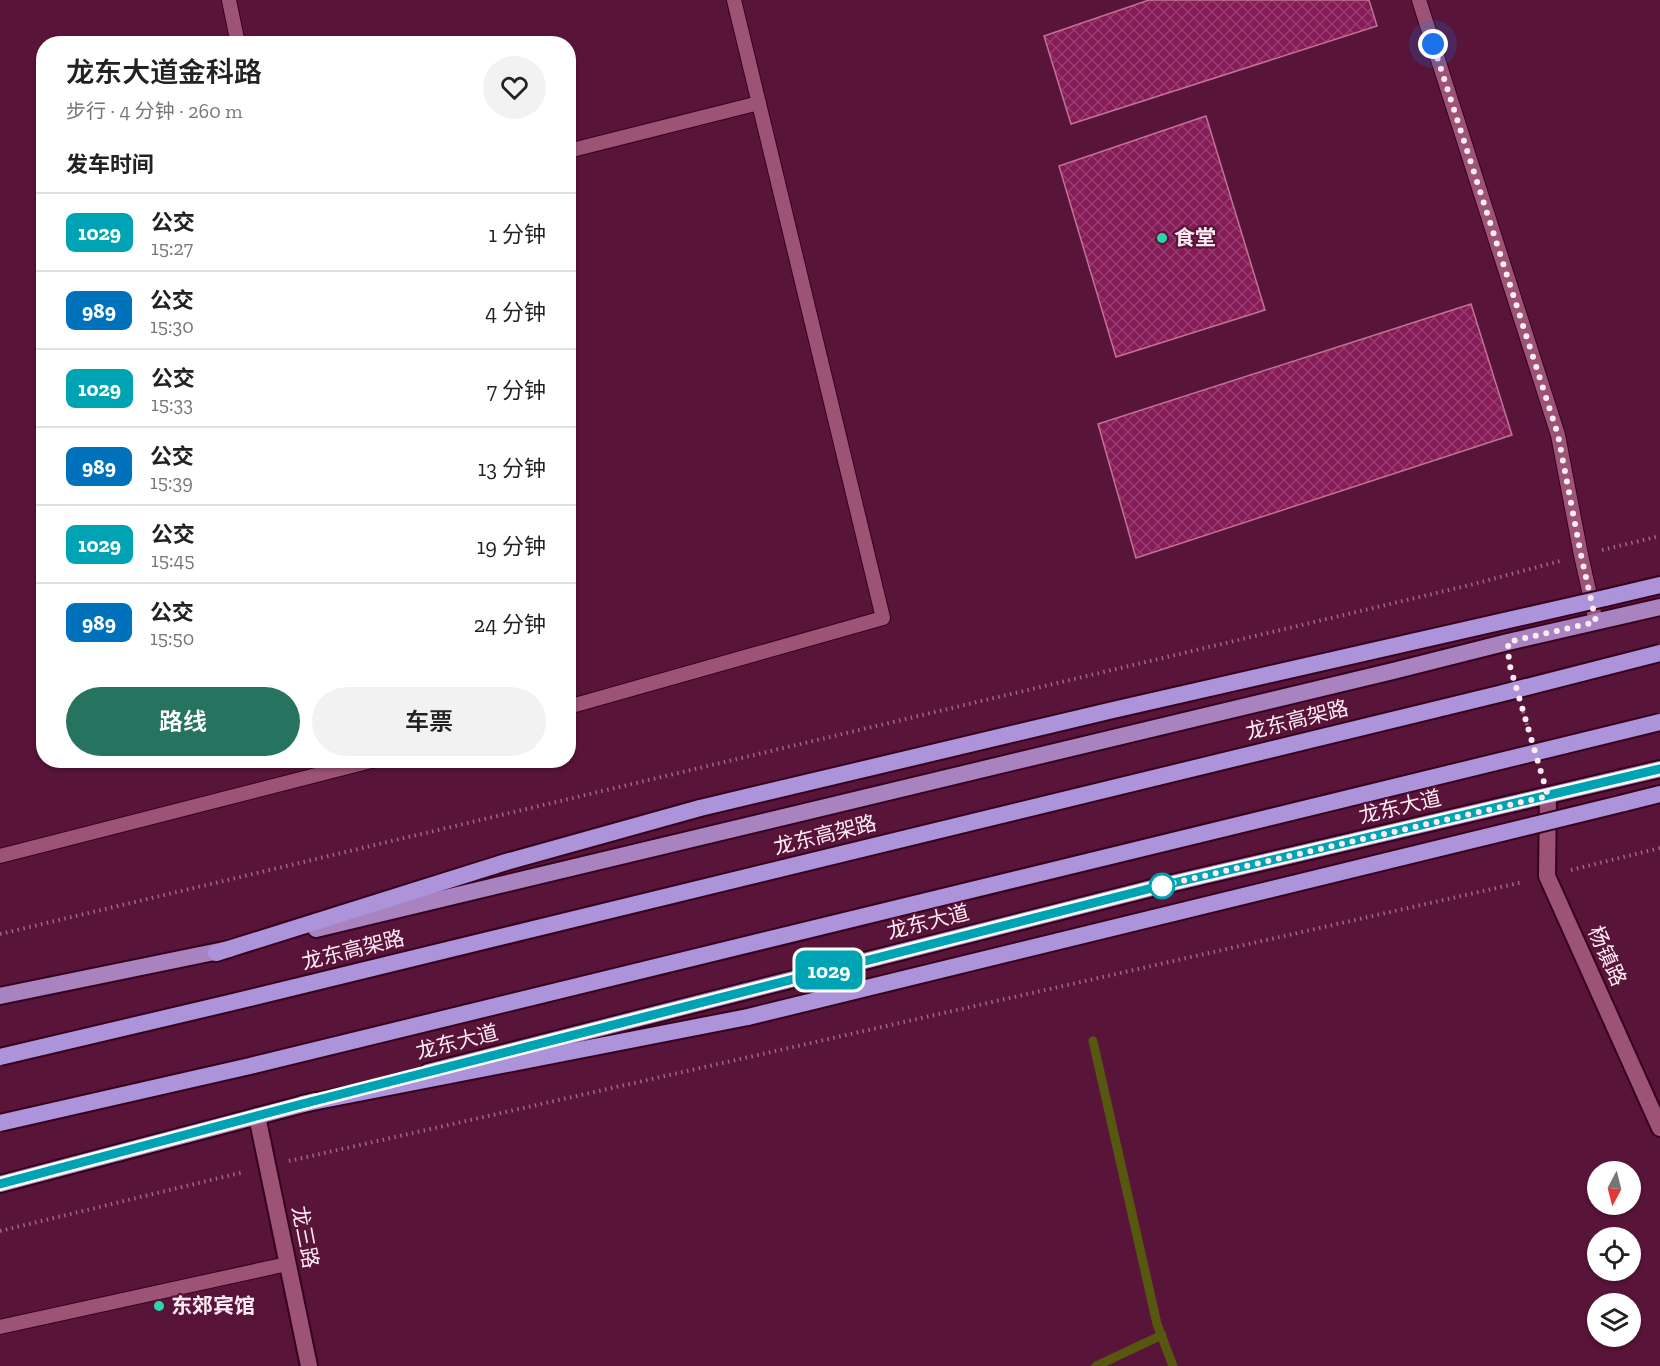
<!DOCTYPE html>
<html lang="zh">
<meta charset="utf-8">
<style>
:root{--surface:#fff;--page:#f2f2f2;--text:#222;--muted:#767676;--line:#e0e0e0;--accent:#267360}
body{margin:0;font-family:"Zilla Slab","Noto Sans SC",serif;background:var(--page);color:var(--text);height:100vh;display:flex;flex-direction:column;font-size:22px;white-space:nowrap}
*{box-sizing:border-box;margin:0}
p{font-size:20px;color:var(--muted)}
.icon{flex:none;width:33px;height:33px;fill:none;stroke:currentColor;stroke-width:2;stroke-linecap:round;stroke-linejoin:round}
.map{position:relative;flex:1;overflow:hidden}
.side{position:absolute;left:36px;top:36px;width:540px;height:732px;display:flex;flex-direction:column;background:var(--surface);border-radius:24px;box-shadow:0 2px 4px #0004}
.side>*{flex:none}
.badge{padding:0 12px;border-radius:9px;font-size:21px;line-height:39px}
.needle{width:39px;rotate:187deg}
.tools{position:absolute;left:1587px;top:1161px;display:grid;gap:12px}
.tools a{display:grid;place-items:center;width:54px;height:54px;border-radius:50%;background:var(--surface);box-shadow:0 2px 4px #0004;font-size:30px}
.you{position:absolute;width:30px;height:30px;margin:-15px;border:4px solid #fff;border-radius:50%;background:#1a73e8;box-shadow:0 0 0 9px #1a73e833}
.map>.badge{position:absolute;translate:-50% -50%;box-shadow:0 0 0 3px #fff}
h2{padding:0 30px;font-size:22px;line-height:54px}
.round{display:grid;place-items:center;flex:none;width:63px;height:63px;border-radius:32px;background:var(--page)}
.summary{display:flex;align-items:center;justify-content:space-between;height:102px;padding:0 30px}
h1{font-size:28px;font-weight:600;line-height:45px}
.action{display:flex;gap:12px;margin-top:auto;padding:12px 30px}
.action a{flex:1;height:69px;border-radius:36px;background:var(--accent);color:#fff;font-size:24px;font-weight:600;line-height:69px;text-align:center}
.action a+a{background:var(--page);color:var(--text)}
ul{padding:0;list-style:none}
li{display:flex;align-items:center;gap:18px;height:78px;padding:0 30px;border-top:2px solid var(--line)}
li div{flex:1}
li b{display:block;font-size:22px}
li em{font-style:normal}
li .badge{min-width:66px;font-weight:700;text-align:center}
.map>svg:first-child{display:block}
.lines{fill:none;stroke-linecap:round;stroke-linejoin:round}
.stream{stroke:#565810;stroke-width:9}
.building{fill:url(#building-cross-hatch);stroke:#c17396;stroke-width:1.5}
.service-casing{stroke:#36031f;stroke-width:16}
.minor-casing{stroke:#36031f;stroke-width:20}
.primary-casing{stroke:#36031f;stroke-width:20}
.trunk-casing{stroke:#36031f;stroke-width:20}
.path{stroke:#9b6a83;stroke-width:4;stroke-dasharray:1.5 4.5;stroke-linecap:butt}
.service{stroke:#9d5376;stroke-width:14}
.minor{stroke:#9d5376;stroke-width:16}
.primary{stroke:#a983c0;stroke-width:16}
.trunk{stroke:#ad93d9;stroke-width:16}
.trunk-bridge-casing{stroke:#36031f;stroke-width:20;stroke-linecap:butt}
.trunk-bridge{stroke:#ad93d9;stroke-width:16}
.line-casing{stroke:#fff;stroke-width:14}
.line{stroke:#00a3b4;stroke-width:9}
.walk{stroke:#feecf3;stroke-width:6;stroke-dasharray:0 10.8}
.poi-dot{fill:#2ad5ac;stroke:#591439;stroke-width:2}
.stop-dot{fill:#fff;stroke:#00a3b4;stroke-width:3}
.labels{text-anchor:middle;stroke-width:4.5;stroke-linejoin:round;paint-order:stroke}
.poi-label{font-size:21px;font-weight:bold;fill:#feecf3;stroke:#591439;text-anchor:start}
.street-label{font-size:21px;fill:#feecf3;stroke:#591439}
</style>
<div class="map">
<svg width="1660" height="1366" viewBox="0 0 1660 1366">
<defs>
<pattern id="building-cross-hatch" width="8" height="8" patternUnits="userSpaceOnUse" patternTransform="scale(1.5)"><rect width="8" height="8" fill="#861c57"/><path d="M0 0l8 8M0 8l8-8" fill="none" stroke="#983d70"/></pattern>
</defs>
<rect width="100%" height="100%" fill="#591439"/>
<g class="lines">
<!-- stream -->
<path class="stream" d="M1093 1041 1157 1324 1173 1366
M1096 1366 1162 1335"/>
</g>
<!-- building -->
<path class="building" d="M1149 0H1369L1377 26 1071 124 1044 36Z
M1206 116 1265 310 1116 357 1059 166Z
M1471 304 1512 435 1136 558 1098 424Z"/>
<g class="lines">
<!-- service casing -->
<g class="service-casing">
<path id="service" d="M229 0 238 44
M1419 0 1558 435 1581 555 1596 622
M568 151 759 103
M568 707 883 618 734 0
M0 856 375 760
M0 1327 287 1264"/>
</g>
<!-- minor casing -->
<g class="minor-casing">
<path id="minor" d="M1548 796 1547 876 1660 1128
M257 1116 309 1366"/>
</g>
<!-- primary casing -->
<g class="primary-casing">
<path id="primary" d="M316 929 1393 671 1508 642 1660 607
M0 996 229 949
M428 1072 1152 888 1660 769
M0 1184 315 1101"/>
</g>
<!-- trunk casing -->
<g class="trunk-casing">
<path id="trunk" d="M1605 598 1660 585
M1624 803 1660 794
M216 953 506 862 700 808
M302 1104 748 1017"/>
</g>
<!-- path -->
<path class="path" d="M1602 550 1660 536
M1523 712 1529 731
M1571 870 1660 848
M0 934 1470 585 1560 561
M289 1161 1523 882
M0 1231 244 1172"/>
<!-- service -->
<use href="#service" class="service"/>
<!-- minor -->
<use href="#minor" class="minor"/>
<!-- primary -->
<use href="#primary" class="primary"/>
<!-- trunk -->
<use href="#trunk" class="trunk"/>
<!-- trunk-bridge casing -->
<g class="trunk-bridge-casing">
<path id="trunk-bridge" d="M700 808 1113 710 1605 598
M748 1017 1624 803
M0 1057 229 1003 1499 694 1660 653
M0 1123 250 1066 1660 722"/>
</g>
<!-- trunk-bridge -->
<use href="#trunk-bridge" class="trunk-bridge"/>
</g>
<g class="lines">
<!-- line casing -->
<g class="line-casing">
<path id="line" d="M0 1184 302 1104 1152 888 1660 769"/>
</g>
<!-- line -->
<use href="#line" class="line"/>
<!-- walk -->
<path class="walk" d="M1162 886 1152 888 1548 796 1509 663 1508 642 1596 622 1581 555 1558 435 1433 44"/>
</g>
<!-- markers -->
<g class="poi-dot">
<circle cx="1162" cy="238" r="6"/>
<circle cx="159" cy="1306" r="6"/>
</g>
<circle class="stop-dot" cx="1162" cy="886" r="12"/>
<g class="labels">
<!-- poi labels -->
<g class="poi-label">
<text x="1174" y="245">食堂</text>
<text x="171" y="1313">东郊宾馆</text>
</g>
<!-- street labels -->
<g class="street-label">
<text transform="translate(1297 720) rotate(-14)" y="7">龙东高架路</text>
<text transform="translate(1400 807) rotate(-13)" y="7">龙东大道</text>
<text transform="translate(825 835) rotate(-14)" y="7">龙东高架路</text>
<text transform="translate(928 922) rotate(-14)" y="7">龙东大道</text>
<text transform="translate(353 950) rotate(-14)" y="7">龙东高架路</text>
<text transform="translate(1607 956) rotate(66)" y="7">杨镇路</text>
<text transform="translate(457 1042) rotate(-14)" y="7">龙东大道</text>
<text transform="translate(305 1237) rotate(79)" y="7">龙三路</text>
</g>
</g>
</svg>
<div class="tools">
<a><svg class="needle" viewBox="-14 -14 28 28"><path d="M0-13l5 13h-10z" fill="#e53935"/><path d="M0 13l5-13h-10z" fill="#767676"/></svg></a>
<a><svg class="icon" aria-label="locate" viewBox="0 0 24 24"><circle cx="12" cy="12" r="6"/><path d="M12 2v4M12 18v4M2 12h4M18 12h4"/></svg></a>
<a><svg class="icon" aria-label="layers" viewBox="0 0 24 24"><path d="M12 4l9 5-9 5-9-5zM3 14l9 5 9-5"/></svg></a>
</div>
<div class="you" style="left:1433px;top:44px"></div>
<b class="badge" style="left:829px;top:970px;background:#00a3b4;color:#fff">1029</b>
<section class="side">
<div class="summary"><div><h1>龙东大道金科路</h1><p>步行 · 4 分钟 · 260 m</p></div><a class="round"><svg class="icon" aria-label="heart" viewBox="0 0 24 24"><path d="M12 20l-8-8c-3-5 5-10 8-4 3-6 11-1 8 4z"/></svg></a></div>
<h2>发车时间</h2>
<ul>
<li><span class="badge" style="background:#00a3b4;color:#fff">1029</span><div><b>公交</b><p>15:27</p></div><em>1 分钟</em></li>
<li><span class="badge" style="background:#0072bc;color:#fff">989</span><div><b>公交</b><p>15:30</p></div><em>4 分钟</em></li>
<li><span class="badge" style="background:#00a3b4;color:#fff">1029</span><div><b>公交</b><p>15:33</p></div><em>7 分钟</em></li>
<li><span class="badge" style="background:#0072bc;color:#fff">989</span><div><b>公交</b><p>15:39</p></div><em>13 分钟</em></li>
<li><span class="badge" style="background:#00a3b4;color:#fff">1029</span><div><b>公交</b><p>15:45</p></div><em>19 分钟</em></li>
<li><span class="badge" style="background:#0072bc;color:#fff">989</span><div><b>公交</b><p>15:50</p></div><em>24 分钟</em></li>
</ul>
<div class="action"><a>路线</a><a>车票</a></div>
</section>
</div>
